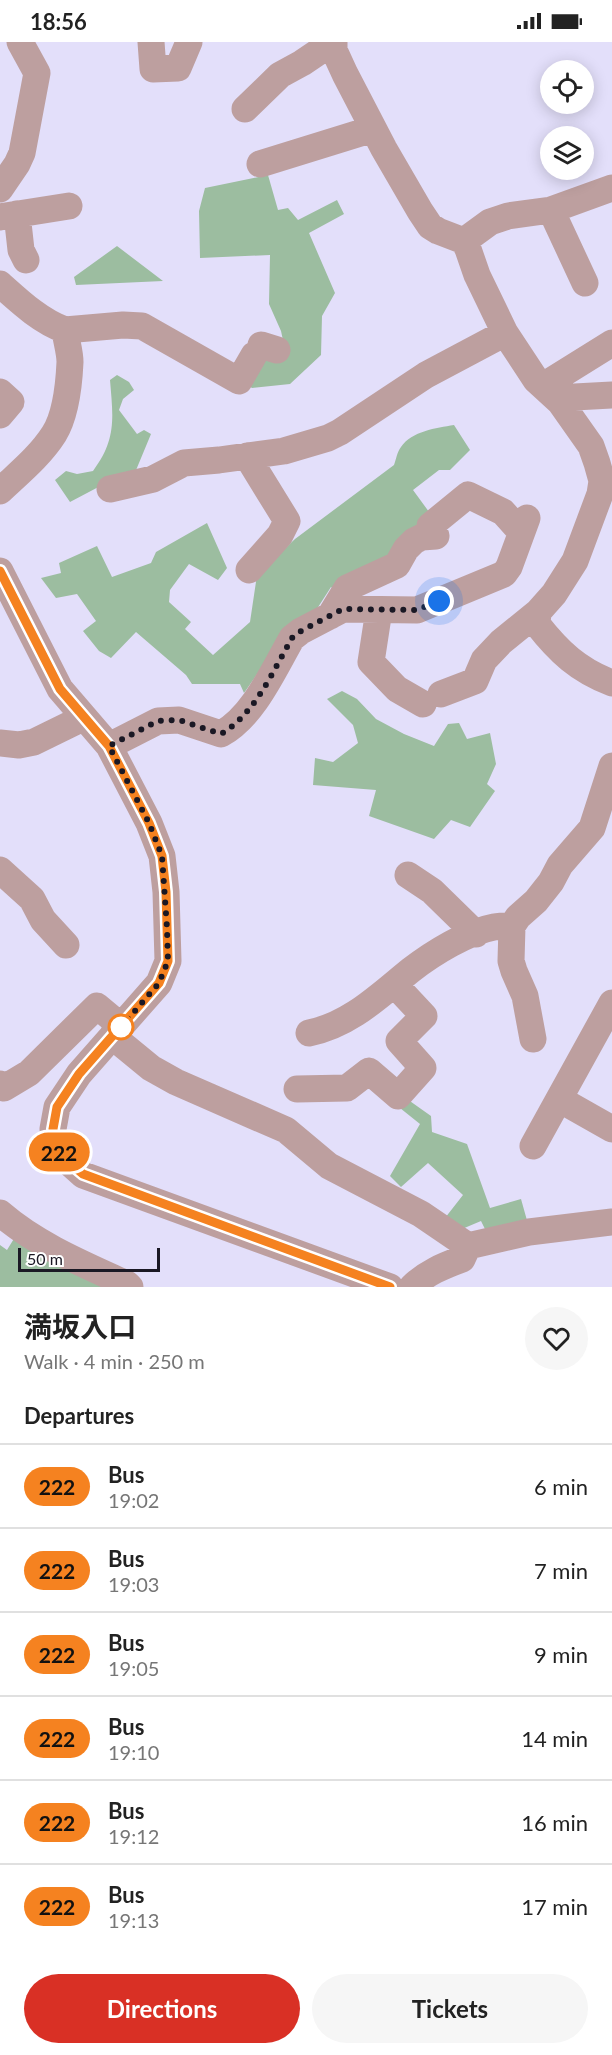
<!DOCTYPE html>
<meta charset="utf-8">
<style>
:root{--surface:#fff;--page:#f6f6f6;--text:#222;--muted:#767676;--line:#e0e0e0;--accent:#d93025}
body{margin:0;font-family:Lato,"Noto Sans JP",sans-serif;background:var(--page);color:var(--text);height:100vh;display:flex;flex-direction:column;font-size:22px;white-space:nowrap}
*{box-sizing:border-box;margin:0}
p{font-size:20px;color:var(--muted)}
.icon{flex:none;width:33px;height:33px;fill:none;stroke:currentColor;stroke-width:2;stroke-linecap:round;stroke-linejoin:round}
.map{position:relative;height:1245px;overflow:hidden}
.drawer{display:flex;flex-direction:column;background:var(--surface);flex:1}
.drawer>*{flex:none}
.badge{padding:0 12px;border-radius:20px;font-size:21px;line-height:39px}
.controls{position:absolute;left:540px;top:18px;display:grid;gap:12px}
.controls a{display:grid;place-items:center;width:54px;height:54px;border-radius:50%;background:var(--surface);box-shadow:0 3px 15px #0003;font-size:30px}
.scale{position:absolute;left:18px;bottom:15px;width:142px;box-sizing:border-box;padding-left:6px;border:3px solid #1a1824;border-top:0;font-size:16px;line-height:21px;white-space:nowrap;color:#1a1824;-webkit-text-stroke:4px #fff;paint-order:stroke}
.you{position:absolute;width:30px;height:30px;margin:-15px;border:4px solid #fff;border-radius:50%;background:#1a73e8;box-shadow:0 0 0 9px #1a73e833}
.map>.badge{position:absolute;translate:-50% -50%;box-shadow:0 0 0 3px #fff}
h2{padding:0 24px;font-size:22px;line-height:54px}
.round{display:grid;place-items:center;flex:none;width:63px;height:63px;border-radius:32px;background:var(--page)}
.head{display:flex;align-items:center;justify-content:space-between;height:102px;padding:0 24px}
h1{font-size:28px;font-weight:700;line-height:45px}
.cta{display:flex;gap:12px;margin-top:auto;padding:12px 24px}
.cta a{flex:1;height:69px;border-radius:36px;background:var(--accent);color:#fff;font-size:24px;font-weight:700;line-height:69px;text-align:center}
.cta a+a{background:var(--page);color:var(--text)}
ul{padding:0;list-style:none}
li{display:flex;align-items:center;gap:18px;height:84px;padding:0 24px;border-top:2px solid var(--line)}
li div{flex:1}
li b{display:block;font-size:22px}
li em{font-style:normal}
li .badge{min-width:66px;font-weight:700;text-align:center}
.status{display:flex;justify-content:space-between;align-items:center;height:42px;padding:0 30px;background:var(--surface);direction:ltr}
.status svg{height:16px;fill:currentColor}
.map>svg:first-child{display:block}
.green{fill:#9cbda0}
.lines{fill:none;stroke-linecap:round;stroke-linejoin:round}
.minor{stroke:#bd9f9f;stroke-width:27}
.line-casing{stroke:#fff;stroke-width:14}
.line{stroke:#f58220;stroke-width:9}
.walk{stroke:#1a1824;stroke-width:6;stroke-dasharray:0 10.8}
.stop-dot{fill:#fff;stroke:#f58220;stroke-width:3}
</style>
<div class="status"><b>18:56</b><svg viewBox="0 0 49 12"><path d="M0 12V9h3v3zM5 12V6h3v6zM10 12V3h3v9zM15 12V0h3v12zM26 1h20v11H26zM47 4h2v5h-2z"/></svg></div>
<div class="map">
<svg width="612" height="1245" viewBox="0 0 612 1245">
<rect width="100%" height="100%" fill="#e3dffa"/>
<!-- green -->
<path class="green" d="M268 133 278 168 288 166 298 178 337 158 344 172 309 191 335 251 322 274 321 313 290 342 252 346 246 342 264 308 286 312 281 289 269 262 270 213 200 216 199 169 205 146Z
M117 204 163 239 76 243 74 235Z
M117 333 129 340 134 348 123 357 119 368 137 392 144 388 151 392 134 433 106 441 70 460 55 438 66 429 77 432 93 429C117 397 113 375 110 338Z
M454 383 470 408 450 428H439L413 448 432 474 391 517 336 549 331 545 313 573 285 592 244 651 240 642H192L186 633 136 590 111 616 99 609 83 589 96 579 77 552 56 556 41 536 61 531 59 521 97 504 112 535 151 521 156 510 207 481 227 526 218 538 189 522 170 548 169 560 191 580 185 587 213 613 250 580 257 533 295 497 394 423C396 418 397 410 401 405 412 389 436 386 454 383Z
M342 649 357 657 376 677 404 692 434 704 448 682 459 681 467 697 490 691 496 722 487 742 495 749 470 785 451 778 434 797 369 774 376 748 313 743 315 716 333 720 358 701 353 683 327 657Z
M407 1057 431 1074 432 1090 467 1102 490 1166 521 1157 528 1182 487 1191 481 1179 462 1187 445 1176 463 1153 428 1121 401 1145 390 1134 420 1082 400 1066Z
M15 1195 110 1245H0V1203L7 1208Z"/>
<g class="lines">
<!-- minor -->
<path class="minor" d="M151 0 153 27 178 26 189 0
M334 0V8L345 32 384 107 420 169 430 184 438 189 464 199 468 207 477 233 505 291 536 338 560 360 591 404 597 421 602 439 600 452 575 519 554 552 538 570 537 582C559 610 578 628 612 641
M245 67 280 33 302 21 333 0
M260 122 373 87
M0 147 17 122 22 111 37 31 20 0
M551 168 585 241
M17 172 21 208 26 218
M0 175 69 164
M464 199 490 180 508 174 551 168 612 146
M0 242C19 259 40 279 65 288L123 283 142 284 239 339 254 313
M261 303 277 308
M543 344 612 301
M0 350 11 360 0 373
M556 356 612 353
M247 414 287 479 280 493 249 528
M110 447 153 437 184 421 219 418 284 409 328 396 340 390 426 333 505 291
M0 449C19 431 40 414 54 392 66 373 69 342 70 320 70 310 66 298 65 288
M430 484 468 453 503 470 521 490
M0 529 60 647 109 704 149 781 162 814 166 850 168 919 159 941 79 1032 57 1065 53 1087 55 1105 64 1116 83 1133 390 1245
M379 568 371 620 397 647 423 662
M330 574 347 546 397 523 406 507 414 499 422 495 436 494
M441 652 475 639 484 618 501 600 538 570
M0 701 19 703 34 700 83 676
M109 704 158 679 179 678 221 692C254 674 274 627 292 596L301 589 343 567 417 568 504 532 509 525 527 476
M0 828 32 857 43 878 66 903
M408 833 432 849 476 892
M309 991C350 983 380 953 411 928 433 911 467 890 494 885 500 884 506 884 512 884
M112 994 151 1026 176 1040 286 1088 329 1124 421 1172 468 1204 462 1217C443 1224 426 1231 412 1245
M533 997 525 954 514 929 511 919 512 884 518 875 536 859 551 840 560 823 592 786 612 724
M0 1042 4 1046 29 1031 97 964 121 984
M297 1047 347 1046 369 1029 398 1054 423 1026 399 999 424 974 395 943
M559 1057 612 1087
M533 1104 612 961
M0 1171C37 1203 83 1222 127 1242L130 1245
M468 1204 529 1190 612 1180"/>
</g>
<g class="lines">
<!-- line casing -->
<g class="line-casing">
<path id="line" d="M0 529 60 647 109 704 149 781 162 814 166 850 168 919 159 941 79 1032 57 1065 53 1087 55 1105 64 1116 83 1132 390 1245"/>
</g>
<!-- line -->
<use href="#line" class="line"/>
<!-- walk -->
<path class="walk" d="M121 985 159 941 168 919 167 886 162 814 149 781 109 704 158 679 179 678 221 692C255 672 273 629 292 596L301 589 343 567 417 568 439 559"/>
</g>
<!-- markers -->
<circle class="stop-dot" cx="121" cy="985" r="12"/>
</svg>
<div class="controls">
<a><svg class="icon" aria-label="locate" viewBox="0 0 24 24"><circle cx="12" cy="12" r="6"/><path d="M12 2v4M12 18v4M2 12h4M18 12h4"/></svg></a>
<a><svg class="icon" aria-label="layers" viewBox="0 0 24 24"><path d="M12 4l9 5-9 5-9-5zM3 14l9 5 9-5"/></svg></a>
</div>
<div class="scale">50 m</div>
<div class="you" style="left:439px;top:559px"></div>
<b class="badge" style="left:59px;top:1110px;background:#f58220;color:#111">222</b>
</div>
<section class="drawer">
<div class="head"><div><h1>満坂入口</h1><p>Walk · 4 min · 250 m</p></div><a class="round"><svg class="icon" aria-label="heart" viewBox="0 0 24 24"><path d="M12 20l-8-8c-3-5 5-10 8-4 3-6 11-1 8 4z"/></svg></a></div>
<h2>Departures</h2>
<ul>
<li><span class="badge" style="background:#f58220;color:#111">222</span><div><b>Bus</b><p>19:02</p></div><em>6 min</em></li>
<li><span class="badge" style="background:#f58220;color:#111">222</span><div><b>Bus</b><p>19:03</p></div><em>7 min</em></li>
<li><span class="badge" style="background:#f58220;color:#111">222</span><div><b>Bus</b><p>19:05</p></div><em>9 min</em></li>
<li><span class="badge" style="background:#f58220;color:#111">222</span><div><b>Bus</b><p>19:10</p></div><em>14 min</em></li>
<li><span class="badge" style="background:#f58220;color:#111">222</span><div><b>Bus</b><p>19:12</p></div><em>16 min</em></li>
<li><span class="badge" style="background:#f58220;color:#111">222</span><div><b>Bus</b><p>19:13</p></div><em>17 min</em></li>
</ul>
<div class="cta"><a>Directions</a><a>Tickets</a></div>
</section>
